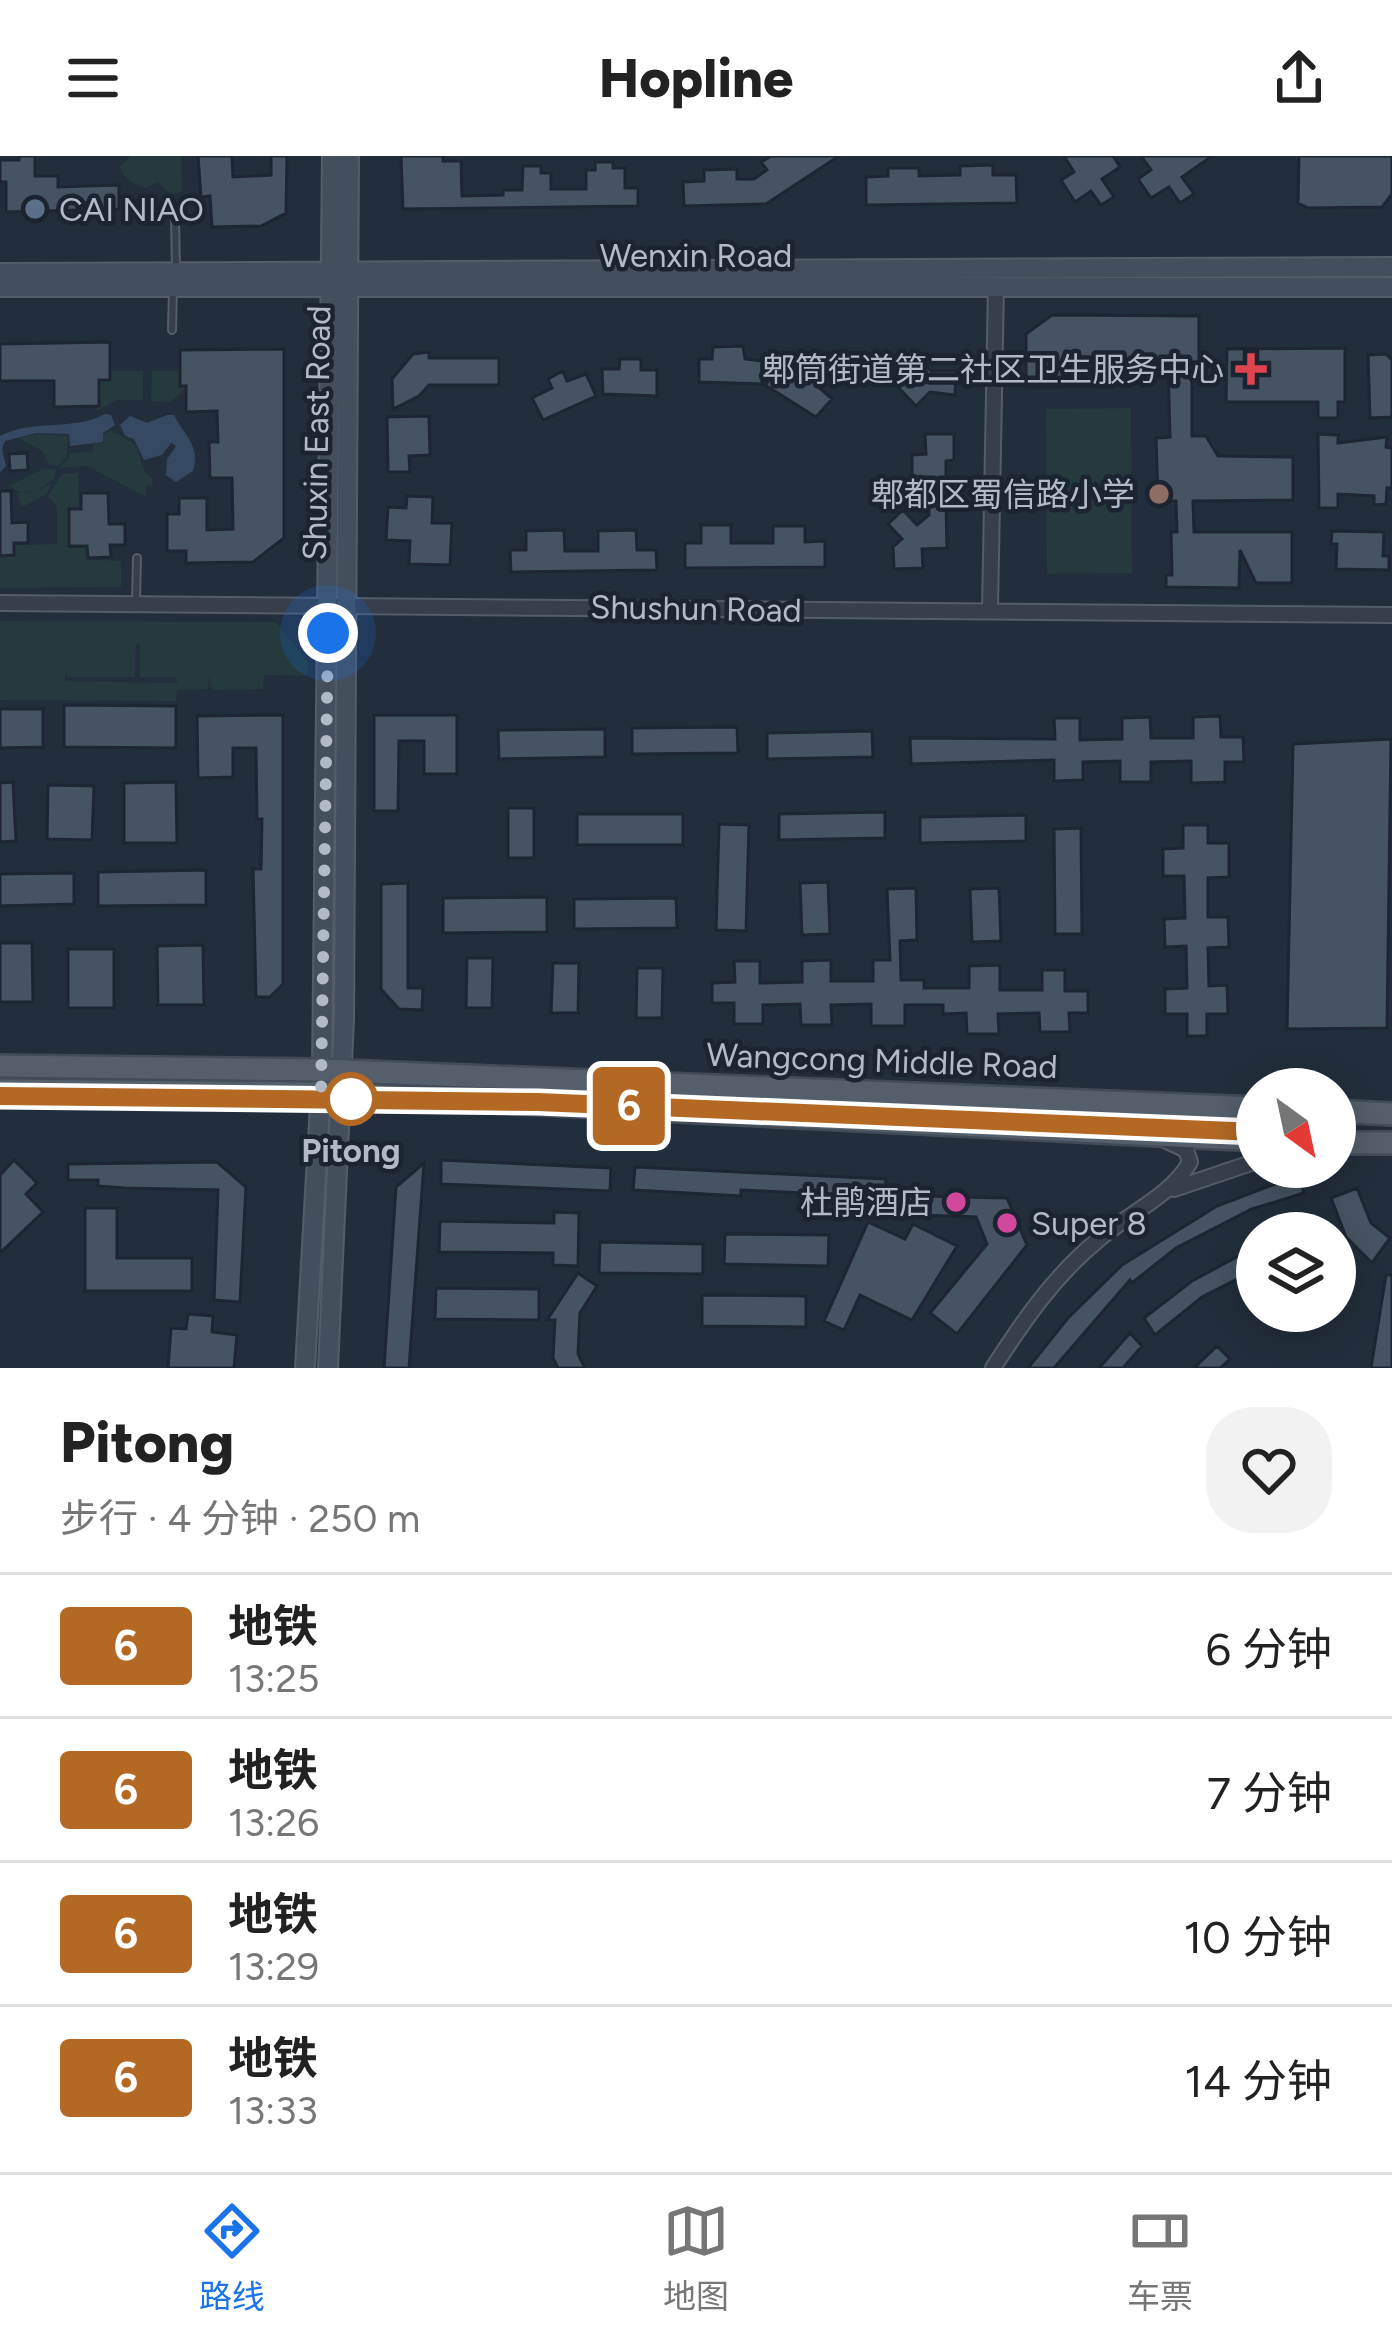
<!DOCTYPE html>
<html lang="zh">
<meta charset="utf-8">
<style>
:root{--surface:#fff;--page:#f2f2f2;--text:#222;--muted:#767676;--line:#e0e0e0;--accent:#1a73e8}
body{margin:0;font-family:Figtree,"Noto Sans SC",sans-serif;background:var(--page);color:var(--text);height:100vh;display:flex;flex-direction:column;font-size:45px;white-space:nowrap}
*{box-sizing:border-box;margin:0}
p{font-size:39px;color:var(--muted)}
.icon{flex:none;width:66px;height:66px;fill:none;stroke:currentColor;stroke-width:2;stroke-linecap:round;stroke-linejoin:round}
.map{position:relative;height:1212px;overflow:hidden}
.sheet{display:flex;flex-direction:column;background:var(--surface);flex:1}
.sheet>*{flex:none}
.badge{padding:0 24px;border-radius:9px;font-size:42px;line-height:78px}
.needle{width:78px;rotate:147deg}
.fabs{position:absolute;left:1236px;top:912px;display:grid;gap:24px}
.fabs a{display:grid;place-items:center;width:120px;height:120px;border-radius:50%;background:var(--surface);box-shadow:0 6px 30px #0003;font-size:60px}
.you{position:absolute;width:60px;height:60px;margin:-30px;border:9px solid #fff;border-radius:50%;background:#1a73e8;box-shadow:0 0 0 18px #1a73e833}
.map>.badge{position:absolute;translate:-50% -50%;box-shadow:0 0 0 6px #fff}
.round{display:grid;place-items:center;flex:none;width:126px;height:126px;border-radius:48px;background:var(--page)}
.headline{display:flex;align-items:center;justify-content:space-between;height:204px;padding:0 60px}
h1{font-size:57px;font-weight:800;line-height:90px}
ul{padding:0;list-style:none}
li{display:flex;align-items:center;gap:36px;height:144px;padding:0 60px;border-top:3px solid var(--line)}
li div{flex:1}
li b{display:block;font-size:45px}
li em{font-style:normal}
li .badge{min-width:132px;font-weight:700;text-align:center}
header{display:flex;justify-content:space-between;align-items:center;height:156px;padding:0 60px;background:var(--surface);font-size:54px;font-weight:800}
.tabs{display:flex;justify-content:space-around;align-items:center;height:168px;border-top:3px solid var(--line);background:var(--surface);font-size:33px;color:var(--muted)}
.tabs a{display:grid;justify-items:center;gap:6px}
.tabs .active{color:var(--accent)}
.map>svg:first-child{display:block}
.green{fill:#243a3c;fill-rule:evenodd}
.water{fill:#354a62}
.building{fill:#465362;stroke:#1d2632;stroke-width:3}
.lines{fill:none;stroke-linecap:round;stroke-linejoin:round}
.service-casing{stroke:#545d69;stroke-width:10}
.minor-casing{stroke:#545d69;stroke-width:18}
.secondary-casing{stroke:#545d69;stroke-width:22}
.primary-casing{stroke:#424b57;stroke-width:26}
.service{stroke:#363f4b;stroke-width:6}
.minor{stroke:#363f4b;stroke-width:14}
.secondary{stroke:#444f5e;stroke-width:18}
.primary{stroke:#545f6b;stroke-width:21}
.line-casing{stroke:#fff;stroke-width:27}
.line{stroke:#b36924;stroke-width:18}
.walk{stroke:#b1bac7;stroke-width:12;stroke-dasharray:0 21.6}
.service-dot{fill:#5c6f8a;stroke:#1b2430;stroke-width:4.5}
.health-dot{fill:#e0444e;stroke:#1b2430;stroke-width:4.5}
.education-dot{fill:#8d6e63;stroke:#1b2430;stroke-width:4.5}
.stop-dot{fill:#fff;stroke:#b36924;stroke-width:6}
.hotel-dot{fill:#d1479c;stroke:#1b2430;stroke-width:4.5}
.labels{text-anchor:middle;stroke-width:9;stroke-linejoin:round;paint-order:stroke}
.poi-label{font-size:33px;fill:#b1bac7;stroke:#1b2430;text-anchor:end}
.street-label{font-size:33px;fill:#b1bac7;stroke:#1b2430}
.stop-label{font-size:33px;font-weight:bold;fill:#b1bac7;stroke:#1b2430}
</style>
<header><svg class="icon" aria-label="menu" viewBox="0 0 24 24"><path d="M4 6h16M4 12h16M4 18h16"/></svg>Hopline<svg class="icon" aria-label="share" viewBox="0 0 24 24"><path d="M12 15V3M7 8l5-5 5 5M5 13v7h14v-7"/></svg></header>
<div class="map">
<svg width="1392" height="1212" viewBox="0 0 1392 1212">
<rect width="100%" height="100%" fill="#222e3b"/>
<!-- green -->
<path class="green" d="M131 0H181L182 36 170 38 158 26 145 32C132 27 123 23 120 10Z
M111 215H143V244H117L97 255 99 225 111 224Z
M152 215H179L180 230H188L170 246 151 245Z
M1131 252 1132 417 1047 418 1046 253Z
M110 275C153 290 131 306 152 322L153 329 146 330V341L87 310 59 312 69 302V297L93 295V287H104L103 278Z
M36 278 68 279 67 301 57 310 49 308 42 295 19 282Z
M43 313H56L54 323 39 334 52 327 46 338 21 352 17 337 37 335 21 337 9 330Z
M78 317 79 351 68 352 69 392H86L87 403 121 405V431L0 432V401L15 400V389L57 388V352L48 340 62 318Z
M0 465 276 466 308 506 307 520 264 519 263 533 212 534 209 520 208 533 177 534 176 545 0 544ZM140 487V521H176L177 527 65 525 66 515 67 521H135L136 488Z"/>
<!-- water -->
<path class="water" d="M105 258 111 259 115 269 103 277V286L70 290 69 278 36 277 5 285 2 293 6 310 0 316V280C32 263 74 275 105 258Z
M167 259H174C184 280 201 289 193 315L176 326 166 319 167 303 176 290 171 287 162 299 144 304 134 283 125 280 120 269 130 260 147 267Z"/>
<!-- building -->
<path class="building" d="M19 0H35V20H58V31L119 29V53L6 56V26H0V4H19Z
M198 0H232L233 21 271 19V0H287L286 57 261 70 212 71 210 40 201 41Z
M401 0H443V5H461L462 40 503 39V34H522L523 10H541V17H551V33H586V14H595V6H613V12H625V32H638V50L403 53Z
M771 0H839L766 48 684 50 683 26 704 25V14L737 13V23H754L767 14 761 6Z
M1064 0H1113L1120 11 1102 23 1114 41 1101 49 1091 35 1075 46 1061 24 1074 16Z
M1141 0H1212L1182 21 1194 38 1180 47 1169 31 1151 42 1138 23 1151 14Z
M1299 0H1392V38L1382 51 1308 52 1298 47Z
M993 9V19H1016L1017 47 866 49V21L888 20V12H919V20L960 19V10Z
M1052 159 1199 160V206H1192V280H1206L1218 300 1293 301V344L1193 345 1194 376H1292V427H1256L1240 394 1239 432 1166 431V419H1172L1171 376H1177L1176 345H1158L1156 282 1170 281 1168 206 1132 207 1109 230 1026 232V178Z
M110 186V224H99V250L54 251V225H0V188Z
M743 190 745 203 762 205V228L699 226V203H712L713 191Z
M1345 192V246H1338V262H1318V246H1226L1227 193Z
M284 193V382L253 406 186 407V395H167V358H179V342H207V374L233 373 232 322H210L209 286H218L217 255 186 256V230H180V194Z
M429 196V202H499V229H429L419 240 393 253 392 223 413 198Z
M1386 198 1392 204V261L1370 262 1368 199Z
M620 203H641V214H657V240L603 238 602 213H619Z
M787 203 800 213 806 205 822 218 815 228 832 243 816 261 765 229Z
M923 206 931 215H956L955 239 930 236 916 250 897 230Z
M563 215 567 225 586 218 596 240 543 264 532 242 552 232 548 223Z
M429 260 430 299 409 300 410 316H388L387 261Z
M925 278H954V304L946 305V327H959V350H946L947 392 922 393 923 412 894 413 893 391 902 383 888 368 903 354 917 369 929 359 928 329H912V299L926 298Z
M1318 278 1338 279V287L1387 281 1386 291 1392 292V332H1387L1386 348 1374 349V340L1338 338V352H1319Z
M27 297 28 314 10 315 9 298Z
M0 335H11L12 367 28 366V387H14V399L0 400Z
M81 337H108L109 368H125V389H110L111 401 88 402 87 390H69V353H81Z
M407 340 433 341 432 367H452L450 409 409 408 410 385 386 384 388 351 406 352Z
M701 369H731V387H773V370H805V386L825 385V411L685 412V387H701Z
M564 374 565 395H598V375L636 374 637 394H656L657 414 511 416 510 394H526V375Z
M1332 375 1384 376 1383 400H1389V414L1336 413 1337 388H1331Z
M64 549 176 550V592L64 591Z
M0 553H43V591L0 592Z
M283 559V828L270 841H256L253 713H261L262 663H257L256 592H233V621L198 622 197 560Z
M374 559H457V618H424V585H399L398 655H374Z
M1220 560 1221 581H1243L1244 606H1225V626L1191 627V605L1151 606V626H1120V605L1083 606V624L1054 625V604L911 608 910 582 1055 583 1054 562H1080V584L1122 583V562L1150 561 1151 582H1193V561Z
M737 571 738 597 632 598V572Z
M605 573V601L499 603 498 574Z
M872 575 873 601 767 603V577Z
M1391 583 1387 872 1287 873 1293 588Z
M13 626 16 685 0 686V627Z
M176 626 177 687H124V627Z
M48 629 94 630 92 684 47 683Z
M508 652H534V702H508Z
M885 656V682L779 684V658Z
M577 658H683V689H577Z
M1026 659V685L920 687V661Z
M719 668 749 669 746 775 716 774Z
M1183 669H1208V687H1229V721L1208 722V761H1228L1229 791 1208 792 1209 830 1227 829 1228 858H1207V880H1187V858H1165V833L1187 832 1186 790 1165 791 1164 763 1185 762 1184 720H1163V693L1183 692Z
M1081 672 1082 778H1055L1054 673Z
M206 714V749L98 750V716Z
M74 717V748L0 750V718Z
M828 726 830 778 802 779 800 727Z
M408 727V832H423L422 854 399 853 381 833V728Z
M916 732 917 784 900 785 901 824H924V832H969V810L1000 809V834H1042V814H1065V835H1088V857H1069L1070 876H1040L1039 857 998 858 999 878H967L966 857 943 858V849H905V870H871V848L831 849 832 869H801L800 848 763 849V868H734V847H712V827L735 826 734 805H760V827L802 826V805L831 804V825H873V804H890L887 733Z
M999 732 1001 785 972 786 970 733Z
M547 741V776L443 777V742Z
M676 742 677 772 574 773V743Z
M0 787H32L33 846H0Z
M203 789 204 849H158L157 790Z
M68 793H114V852H68Z
M467 802H493L492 852H466Z
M553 807H579L578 857H551Z
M637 812H663L662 862H636Z
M14 1004 37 1027 26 1038 43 1056 0 1097V1019Z
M441 1004 611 1012 610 1035 441 1028Z
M217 1006 246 1031 240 1146 214 1144 218 1034 125 1032 98 1030V1024H68V1008Z
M424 1007 409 1212H384L396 1031Z
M635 1011 886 1023 885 1039 1007 1042 1027 1089 957 1178 930 1157 987 1088 976 1061 867 1057 866 1040 741 1034V1040L633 1034Z
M1299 1019 1304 1037 1252 1053 1176 1092 1132 1127 1130 1124 1054 1212H1028L1068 1162 1122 1109 1217 1050Z
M1357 1032 1371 1067 1390 1082 1372 1107 1346 1081 1331 1042Z
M85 1052H117V1102H192V1135H85Z
M554 1056 579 1057 578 1110 553 1109V1097L439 1096 440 1065 554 1067Z
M868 1066 905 1083 913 1068 957 1090 912 1164 860 1139 844 1174 824 1165Z
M725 1078 829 1079 828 1110 724 1108Z
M600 1086 703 1088V1118L599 1117Z
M1257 1090V1113L1202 1141 1155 1179 1144 1162 1192 1125Z
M578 1117 597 1130 580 1157 578 1198 585 1212H558L553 1202 555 1164H547Z
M1386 1119H1392V1212H1371Z
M436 1132 539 1133V1164L435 1163Z
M702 1139 806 1140V1171L702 1170Z
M188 1158 213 1160 212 1176 237 1179 234 1212H168L171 1172 186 1173Z
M1130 1177 1142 1190 1123 1212H1099Z
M1217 1190 1230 1203 1220 1212H1194Z"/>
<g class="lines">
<!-- service casing -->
<g class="service-casing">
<path id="service" d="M175 63 176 113
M172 174 173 133
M136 446 137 402"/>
</g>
<!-- minor casing -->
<g class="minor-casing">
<path id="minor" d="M0 447 1392 459
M990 455 996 129
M1174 1033 1257 1005
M993 1212C1024 1164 1054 1120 1099 1083 1128 1058 1172 1039 1190 1006L1186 994 1165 984"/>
</g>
<!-- secondary casing -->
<g class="secondary-casing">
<path id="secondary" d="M0 117 1392 111
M0 131H1392
M305 1212 322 914 332 0
M328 1212 344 863 349 0"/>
</g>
<!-- primary casing -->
<g class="primary-casing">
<path id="primary" d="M0 910 322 914 1257 952
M0 934 321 937 1257 984
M1335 955 1392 958
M1335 987H1392"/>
</g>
<!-- service -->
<use href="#service" class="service"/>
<!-- minor -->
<use href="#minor" class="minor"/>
<!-- secondary -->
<use href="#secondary" class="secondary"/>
<!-- primary -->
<use href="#primary" class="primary"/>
</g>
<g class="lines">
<!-- line casing -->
<g class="line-casing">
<path id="line" d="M0 940 538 946 1257 976"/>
</g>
<!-- line -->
<use href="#line" class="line"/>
<!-- walk -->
<path class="walk" d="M328 477 321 937 341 938 351 943"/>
</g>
<!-- markers -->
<circle class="service-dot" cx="35" cy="53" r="12"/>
<path class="health-dot" d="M1245 195h12v12h12v12h-12v12h-12v-12h-12v-12h12z"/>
<circle class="education-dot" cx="1159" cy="338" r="12"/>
<circle class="stop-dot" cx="351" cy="943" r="24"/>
<g class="hotel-dot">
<circle cx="956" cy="1046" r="12"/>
<circle cx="1007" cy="1067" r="12"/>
</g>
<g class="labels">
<!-- poi labels -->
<g class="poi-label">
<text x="59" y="65" text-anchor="start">CAI NIAO</text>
<text x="1224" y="225">郫筒街道第二社区卫生服务中心</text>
<text x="1135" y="350">郫都区蜀信路小学</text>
<text x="932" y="1058">杜鹃酒店</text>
<text x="1031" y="1079" text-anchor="start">Super 8</text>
</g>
<!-- street labels -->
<g class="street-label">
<text x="696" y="111">Wenxin Road</text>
<text transform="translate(316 277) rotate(-89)" y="12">Shuxin East Road</text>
<text transform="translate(696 452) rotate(1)" y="12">Shushun Road</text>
<text transform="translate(882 904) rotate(2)" y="12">Wangcong Middle Road</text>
</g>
<!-- stop labels -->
<g class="stop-label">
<text x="351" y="1006">Pitong</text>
</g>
</g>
</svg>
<div class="fabs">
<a><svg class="needle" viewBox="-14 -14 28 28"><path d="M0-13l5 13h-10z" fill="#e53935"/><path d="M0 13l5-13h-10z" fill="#767676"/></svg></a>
<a><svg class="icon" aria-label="layers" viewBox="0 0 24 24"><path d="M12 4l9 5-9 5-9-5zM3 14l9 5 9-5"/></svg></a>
</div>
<div class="you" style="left:328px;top:477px"></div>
<b class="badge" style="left:629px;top:950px;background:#b36924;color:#fff">6</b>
</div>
<section class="sheet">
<div class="headline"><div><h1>Pitong</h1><p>步行 · 4 分钟 · 250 m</p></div><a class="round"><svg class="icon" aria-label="heart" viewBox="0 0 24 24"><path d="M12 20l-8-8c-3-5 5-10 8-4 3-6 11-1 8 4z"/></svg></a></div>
<ul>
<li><span class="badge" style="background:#b36924;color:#fff">6</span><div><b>地铁</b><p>13:25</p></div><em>6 分钟</em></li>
<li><span class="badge" style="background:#b36924;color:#fff">6</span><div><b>地铁</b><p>13:26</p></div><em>7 分钟</em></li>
<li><span class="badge" style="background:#b36924;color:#fff">6</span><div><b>地铁</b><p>13:29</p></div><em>10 分钟</em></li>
<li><span class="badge" style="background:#b36924;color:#fff">6</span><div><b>地铁</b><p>13:33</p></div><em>14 分钟</em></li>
</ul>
</section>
<nav class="tabs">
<a class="active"><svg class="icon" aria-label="directions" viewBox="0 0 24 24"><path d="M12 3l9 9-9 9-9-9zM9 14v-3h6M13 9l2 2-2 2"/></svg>路线</a>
<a><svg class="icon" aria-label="map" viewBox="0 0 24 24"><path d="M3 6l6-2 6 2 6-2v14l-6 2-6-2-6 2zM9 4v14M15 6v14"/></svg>地图</a>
<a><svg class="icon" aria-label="tickets" viewBox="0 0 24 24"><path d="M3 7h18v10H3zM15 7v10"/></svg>车票</a>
</nav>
